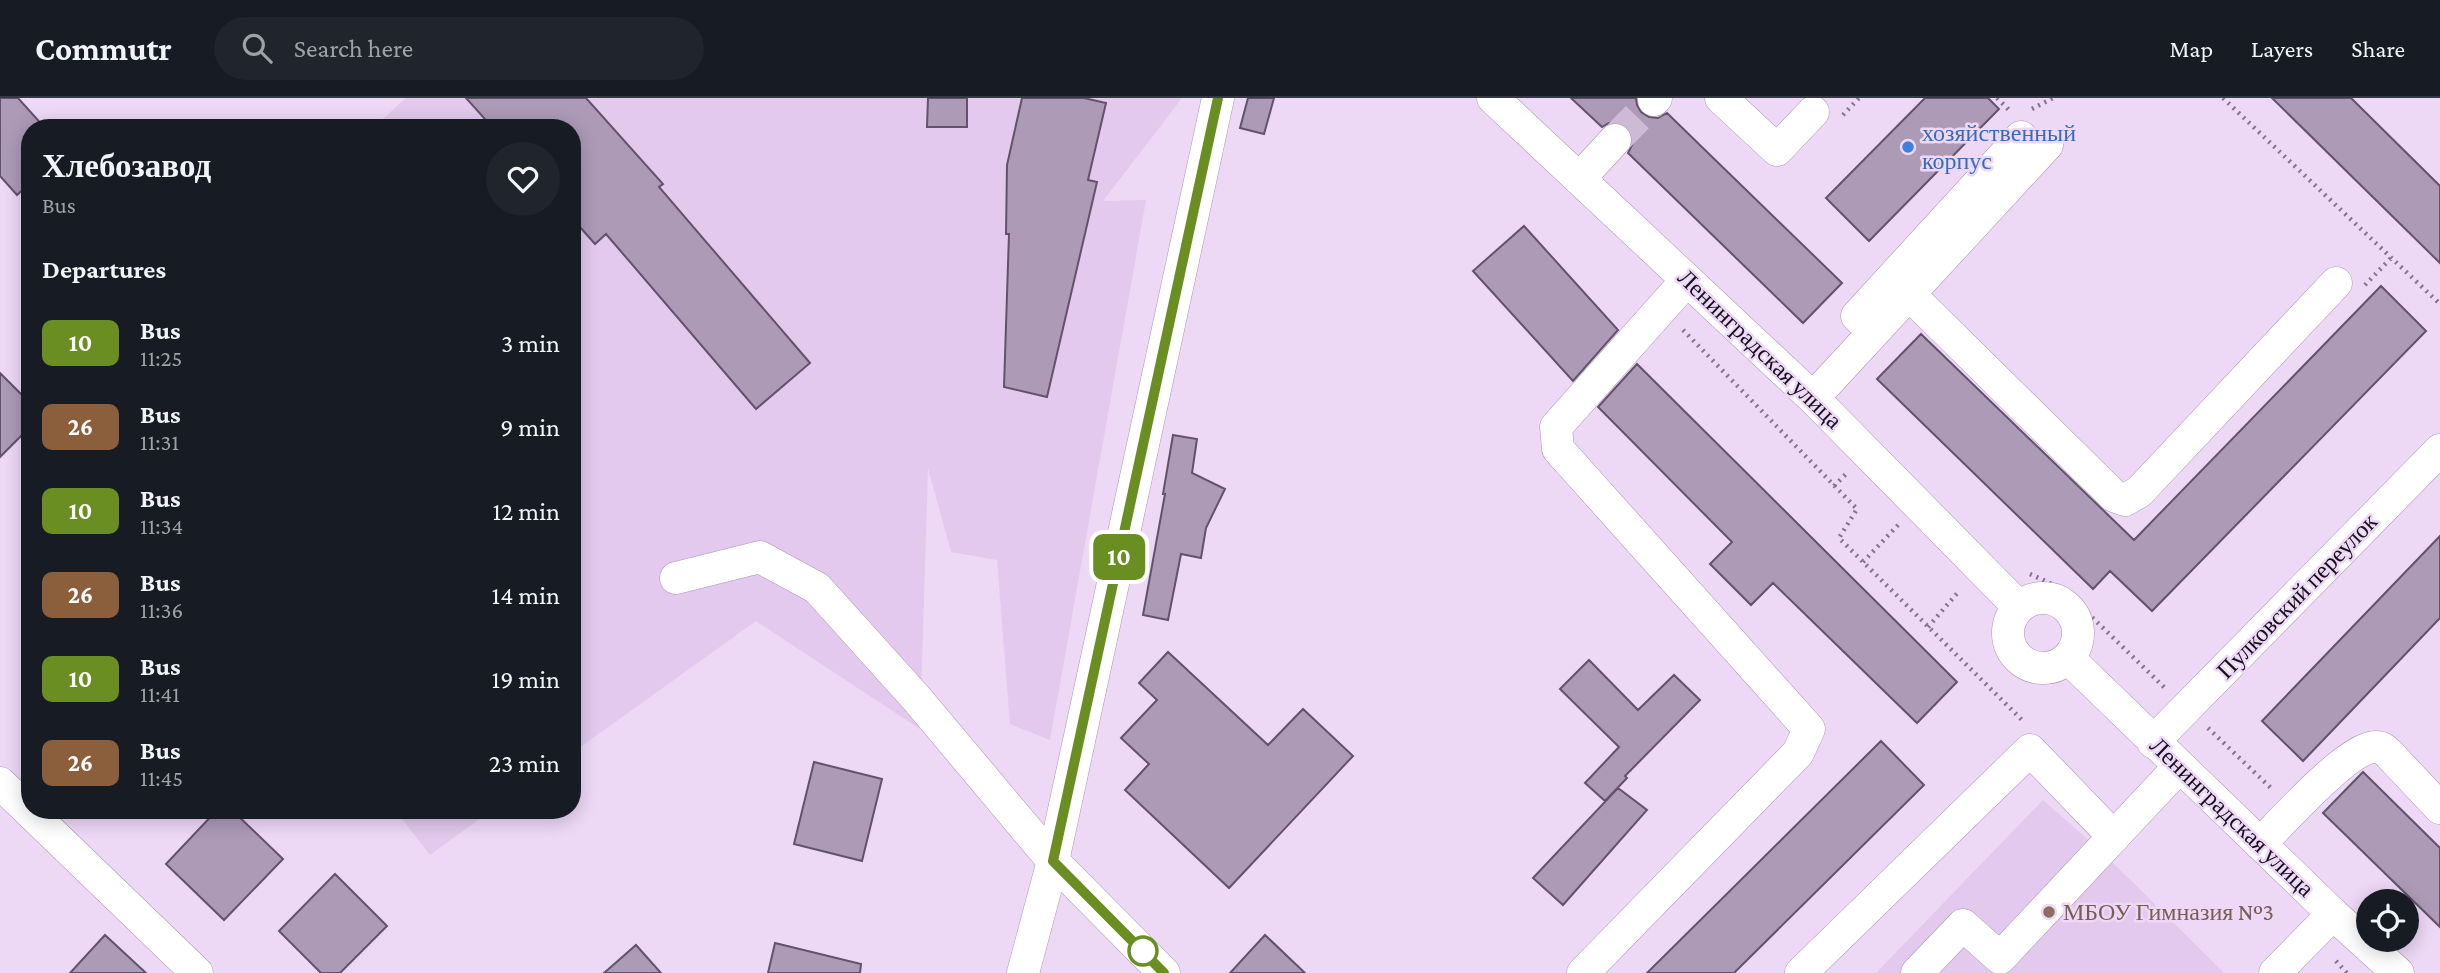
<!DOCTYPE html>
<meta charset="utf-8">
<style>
:root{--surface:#171b24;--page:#20242c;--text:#f1f3f6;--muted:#9ea1a6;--line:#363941}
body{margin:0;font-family:"Crimson Pro",serif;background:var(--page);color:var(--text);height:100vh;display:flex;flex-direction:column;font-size:26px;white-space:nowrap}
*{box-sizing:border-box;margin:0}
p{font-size:23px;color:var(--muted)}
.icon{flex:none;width:38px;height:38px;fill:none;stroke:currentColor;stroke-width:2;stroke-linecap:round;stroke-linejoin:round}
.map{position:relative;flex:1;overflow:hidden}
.drawer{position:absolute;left:21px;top:21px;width:560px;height:700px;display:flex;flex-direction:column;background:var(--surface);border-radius:28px;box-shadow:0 4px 18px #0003}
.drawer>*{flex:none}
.badge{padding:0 14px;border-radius:10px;font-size:24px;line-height:46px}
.buttons{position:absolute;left:2356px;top:791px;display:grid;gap:14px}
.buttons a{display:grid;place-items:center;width:63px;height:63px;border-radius:50%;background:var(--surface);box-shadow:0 4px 18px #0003;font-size:35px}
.map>.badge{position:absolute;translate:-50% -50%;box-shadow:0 0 0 4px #fff}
h2{padding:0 21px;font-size:26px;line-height:63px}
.round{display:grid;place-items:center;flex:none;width:74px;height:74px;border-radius:37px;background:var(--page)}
.headline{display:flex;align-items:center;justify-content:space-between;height:119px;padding:0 21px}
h1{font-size:33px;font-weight:700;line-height:52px}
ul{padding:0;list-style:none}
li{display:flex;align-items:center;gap:21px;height:84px;padding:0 21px}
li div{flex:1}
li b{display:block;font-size:26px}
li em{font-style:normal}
li .badge{min-width:77px;font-weight:700;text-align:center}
header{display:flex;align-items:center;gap:42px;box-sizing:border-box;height:98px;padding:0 35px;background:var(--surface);border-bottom:2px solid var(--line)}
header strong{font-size:33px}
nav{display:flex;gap:38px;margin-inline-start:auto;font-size:24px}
.search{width:490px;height:63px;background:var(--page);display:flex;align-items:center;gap:18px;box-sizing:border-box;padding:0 24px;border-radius:38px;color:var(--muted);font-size:26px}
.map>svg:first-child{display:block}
.built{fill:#e2c9ed}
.building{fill:#ac9ab7;stroke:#63526c;stroke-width:2}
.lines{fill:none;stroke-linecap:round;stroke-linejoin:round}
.minor-tunnel{stroke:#cdbad5;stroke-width:32;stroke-dasharray:32 16;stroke-linecap:butt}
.minor-casing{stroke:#aa96b3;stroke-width:33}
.path{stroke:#84768a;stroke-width:4.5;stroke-dasharray:2 5;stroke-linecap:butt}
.minor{stroke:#fff;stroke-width:32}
.line-casing{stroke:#fff;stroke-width:16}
.line{stroke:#6b8e23;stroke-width:10}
.shop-dot{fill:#3f7fe0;stroke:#edd8f6;stroke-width:2.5}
.education-dot{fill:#8d6e63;stroke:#edd8f6;stroke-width:2.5}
.stop-dot{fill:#fff;stroke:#6b8e23;stroke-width:3.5}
.labels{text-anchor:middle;stroke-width:5;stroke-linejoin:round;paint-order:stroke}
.shop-label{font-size:24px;fill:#366cbe;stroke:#edd8f6;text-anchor:start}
.street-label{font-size:24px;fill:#18111b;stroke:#edd8f6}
.education-label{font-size:24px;fill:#785e54;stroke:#edd8f6;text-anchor:start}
</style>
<header>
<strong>Commutr</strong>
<div class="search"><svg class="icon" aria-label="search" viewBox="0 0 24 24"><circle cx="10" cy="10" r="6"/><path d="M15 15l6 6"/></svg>Search here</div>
<nav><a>Map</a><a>Layers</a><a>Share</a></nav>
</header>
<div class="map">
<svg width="2440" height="875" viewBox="0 0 2440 875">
<rect width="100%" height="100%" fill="#edd8f6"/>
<!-- built -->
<path class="built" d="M406 0H1182L1103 103 1146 102 1050 642 1010 626 997 462 951 454 928 370 920 631 756 523 572 655V30H373Z
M2043 702 2101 753 2224 875H1876Z
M395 712H492L430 757Z"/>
<!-- building -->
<path class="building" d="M0 0H18L45 30H30V85L17 97 0 78Z
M466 0H586L663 86 659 89 810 265 756 311 606 136 595 146 572 120V30H493Z
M928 0H967V29H927Z
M1022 0H1084L1106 5 1088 82 1097 84 1047 299 1004 289 1009 136H1006L1007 67Z
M1248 0H1274L1264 36 1240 30Z
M1571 0H1636L1637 7 1641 14 1649 19 1658 20 1667 15 1842 185 1803 225 1628 55 1633 45 1632 36 1628 29 1618 24 1609 25 1602 29Z
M1925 0H1988L1999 11 1869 143 1826 100Z
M2272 0H2351L2440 88V165Z
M1524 128 1618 232 1573 283 1473 173Z
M2381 188 2426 233 2152 513 2110 473 2093 491 1877 281 1921 236 2134 442Z
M1637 266 1957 584 1917 625 1773 485 1751 507 1710 466 1732 444 1598 309Z
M0 275 30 305V329L0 359Z
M1173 337 1197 341 1192 375 1225 391 1206 430 1201 460 1181 456 1168 522 1143 517 1165 396H1163Z
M2440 438V520L2303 663 2262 623Z
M1168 554 1268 647 1303 611 1353 658 1229 790 1125 692 1149 666 1121 640 1157 602 1139 585Z
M1589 562 1638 612 1674 577 1700 602 1625 678 1627 680 1605 703 1585 685 1619 649 1560 591Z
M1881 643 1924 687 1734 875H1647Z
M814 664 882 681 862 763 794 746Z
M2363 674 2440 750V829L2323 715Z
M1618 690 1647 712 1563 807 1533 780Z
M217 712H232L283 761 224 822 166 766Z
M335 776 387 828 340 875H321L279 833Z
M105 837 146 875H70Z
M1265 837 1305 875H1230Z
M775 845 861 866 860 875H768Z
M636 847 661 875H604Z"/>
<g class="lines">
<!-- minor-tunnel -->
<path class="minor-tunnel" d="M1615 42 1654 2"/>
<!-- minor casing -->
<g class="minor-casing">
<path id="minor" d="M1493 0 1813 300 2019 509
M1721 0 1777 52 1813 14
M1654 2 1656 0
M1579 81 1615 42
M1909 196 2114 398 2125 402 2139 394 2336 185
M1874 234 1857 218 2021 39
M1813 300 2047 47
M676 480 760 459 817 490 917 601 1053 763 1164 875
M2008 535a35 35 0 1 1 70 0a35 35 0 1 1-70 0Z
M2068 560 2333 816 2398 875
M2153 644 2440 352
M0 685 197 875
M2260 746C2281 725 2349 648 2376 649 2383 649 2386 653 2390 657L2440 710
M1023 875 1053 763 1218 0
M1583 875 1798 655 1809 631 1558 351 1556 329 1687 182
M1801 875 2030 652 2114 739
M1917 875 1963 827 2000 860 2179 669
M2275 875 2333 816"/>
</g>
<!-- path -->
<path class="path" d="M1997 0 2009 12
M2223 0 2440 206
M2032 11 2053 0
M1843 17 1859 0
M2365 187 2391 160
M1683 232 1857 411 1839 440 2024 624
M1834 388 1846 376
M1863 464 1899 426
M2030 476 2063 491 2166 591
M1928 529 1960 492
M2208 630 2273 692
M2336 863 2347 875"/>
<!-- minor -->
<use href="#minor" class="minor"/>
</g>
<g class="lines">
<!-- line casing -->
<g class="line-casing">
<path id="line" d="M1164 875 1053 763 1218 0"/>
</g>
<!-- line -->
<use href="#line" class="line"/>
</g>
<!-- markers -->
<circle class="shop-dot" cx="1908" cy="49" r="7"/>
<circle class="education-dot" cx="2049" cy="814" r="7"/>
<circle class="stop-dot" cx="1143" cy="853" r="14"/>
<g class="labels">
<!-- shop labels -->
<g class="shop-label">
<text x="1922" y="43">хозяйственный<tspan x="1922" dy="28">корпус</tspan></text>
</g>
<!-- street labels -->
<g class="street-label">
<text transform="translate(1760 251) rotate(44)" y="8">Ленинградская улица</text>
<text transform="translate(2297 498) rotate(-46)" y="8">Пулковский переулок</text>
<text transform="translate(2232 719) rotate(44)" y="8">Ленинградская улица</text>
</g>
<!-- education labels -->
<g class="education-label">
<text x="2063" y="822">МБОУ Гимназия №3</text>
</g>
</g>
</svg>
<div class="buttons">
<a><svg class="icon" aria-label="locate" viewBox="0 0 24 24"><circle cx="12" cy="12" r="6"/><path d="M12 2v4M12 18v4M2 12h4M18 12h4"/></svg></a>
</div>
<b class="badge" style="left:1119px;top:459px;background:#6b8e23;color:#fff">10</b>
<section class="drawer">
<div class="headline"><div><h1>Хлебозавод</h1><p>Bus</p></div><a class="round"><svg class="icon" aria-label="heart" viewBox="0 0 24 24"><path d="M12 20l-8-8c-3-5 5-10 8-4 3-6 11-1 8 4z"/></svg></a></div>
<h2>Departures</h2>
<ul>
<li><span class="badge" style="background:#6b8e23;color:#fff">10</span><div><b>Bus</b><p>11:25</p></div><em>3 min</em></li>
<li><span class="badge" style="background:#8b5e3c;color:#fff">26</span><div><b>Bus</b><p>11:31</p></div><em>9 min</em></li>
<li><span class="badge" style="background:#6b8e23;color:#fff">10</span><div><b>Bus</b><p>11:34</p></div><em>12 min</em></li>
<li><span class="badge" style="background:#8b5e3c;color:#fff">26</span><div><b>Bus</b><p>11:36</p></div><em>14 min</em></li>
<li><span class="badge" style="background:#6b8e23;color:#fff">10</span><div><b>Bus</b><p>11:41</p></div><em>19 min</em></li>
<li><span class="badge" style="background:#8b5e3c;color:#fff">26</span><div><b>Bus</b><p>11:45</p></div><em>23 min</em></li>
</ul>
</section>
</div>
